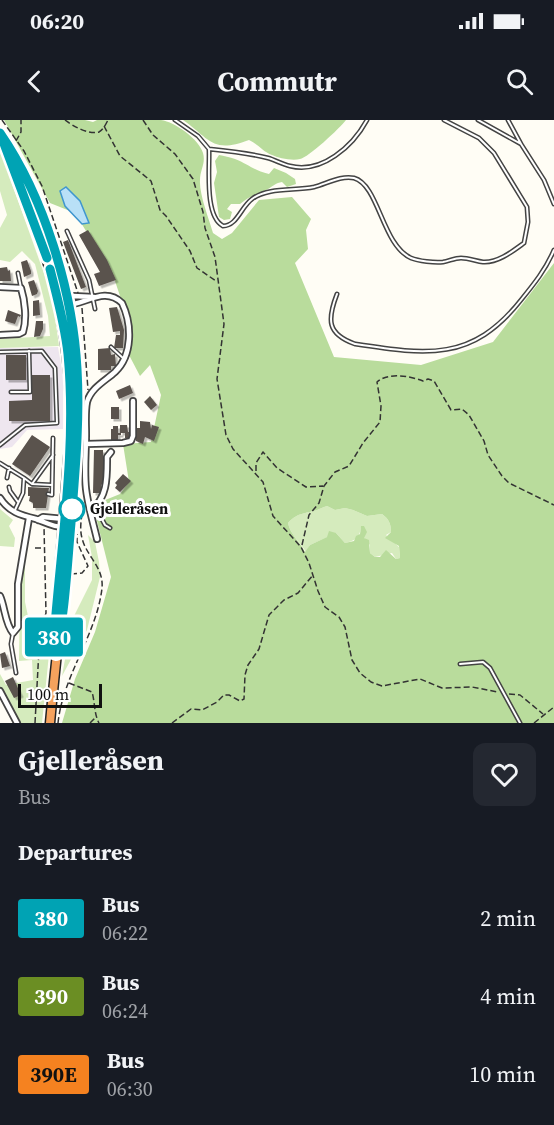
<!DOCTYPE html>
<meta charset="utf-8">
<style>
:root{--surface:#171b24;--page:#242831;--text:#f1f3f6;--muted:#9ea1a6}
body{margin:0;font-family:"Source Serif 4",serif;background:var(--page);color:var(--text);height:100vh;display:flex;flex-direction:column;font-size:22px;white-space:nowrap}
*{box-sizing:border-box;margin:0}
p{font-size:20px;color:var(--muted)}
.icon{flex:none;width:33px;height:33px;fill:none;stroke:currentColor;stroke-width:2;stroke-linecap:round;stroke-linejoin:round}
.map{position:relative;height:603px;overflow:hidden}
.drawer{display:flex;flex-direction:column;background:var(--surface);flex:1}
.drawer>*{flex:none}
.badge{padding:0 12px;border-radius:4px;font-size:21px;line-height:39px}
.scale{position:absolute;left:18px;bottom:15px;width:84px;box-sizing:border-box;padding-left:6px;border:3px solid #111;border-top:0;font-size:16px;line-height:21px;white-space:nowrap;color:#111;-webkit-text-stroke:4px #fff;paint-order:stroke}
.map>.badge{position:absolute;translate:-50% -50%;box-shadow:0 0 0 3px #fff}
h2{padding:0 18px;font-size:22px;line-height:54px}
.round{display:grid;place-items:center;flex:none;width:63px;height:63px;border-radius:12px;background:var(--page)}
.overview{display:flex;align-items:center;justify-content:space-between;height:102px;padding:0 18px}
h1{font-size:28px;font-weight:700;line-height:45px}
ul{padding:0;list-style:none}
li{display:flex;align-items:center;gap:18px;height:78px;padding:0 18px}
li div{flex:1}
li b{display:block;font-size:22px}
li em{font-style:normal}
li .badge{min-width:66px;font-weight:700;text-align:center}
.status{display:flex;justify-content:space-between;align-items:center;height:42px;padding:0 30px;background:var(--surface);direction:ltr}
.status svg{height:16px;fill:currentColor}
header{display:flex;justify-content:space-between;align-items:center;height:78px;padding:0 18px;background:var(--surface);font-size:27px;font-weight:700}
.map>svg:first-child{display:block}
.industrial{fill:#eee6ef}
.green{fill:#d5ebbd}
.forest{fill:#b9dc9c;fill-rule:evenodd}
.water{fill:#b9e0f7;stroke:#3f96cf;stroke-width:1.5}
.building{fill:#5a524d;filter:url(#shadow)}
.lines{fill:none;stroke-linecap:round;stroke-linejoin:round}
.lane-casing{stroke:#444;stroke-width:5}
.street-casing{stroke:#444;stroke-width:8}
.highway-casing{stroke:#222;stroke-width:11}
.path{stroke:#333;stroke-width:1.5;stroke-dasharray:6 3;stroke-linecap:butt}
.lane{stroke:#fff;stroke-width:2}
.street{stroke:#fff;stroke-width:4.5}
.highway{stroke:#f5a25d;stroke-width:8}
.line-casing{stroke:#fff;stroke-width:14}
.line{stroke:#00a3b4;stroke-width:9}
.stop-dot{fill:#fff;stroke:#00a3b4;stroke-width:3}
.labels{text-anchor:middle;stroke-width:6;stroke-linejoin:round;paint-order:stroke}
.stop-label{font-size:15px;font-weight:bold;fill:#111;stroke:#fff;text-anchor:start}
</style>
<div class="status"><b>06:20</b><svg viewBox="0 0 49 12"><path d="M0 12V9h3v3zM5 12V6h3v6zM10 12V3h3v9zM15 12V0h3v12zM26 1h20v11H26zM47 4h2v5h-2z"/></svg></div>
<header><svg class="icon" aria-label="back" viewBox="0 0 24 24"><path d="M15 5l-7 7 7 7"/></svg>Commutr<svg class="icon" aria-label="search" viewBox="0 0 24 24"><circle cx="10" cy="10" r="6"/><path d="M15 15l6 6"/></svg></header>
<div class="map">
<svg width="554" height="603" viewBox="0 0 554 603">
<defs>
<filter id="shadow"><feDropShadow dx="2.5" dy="2.5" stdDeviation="0" flood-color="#0004"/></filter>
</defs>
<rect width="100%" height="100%" fill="#fffdf5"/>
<!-- industrial -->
<path class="industrial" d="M58 227 63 256V309L27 310 12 327 0 329V228Z"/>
<!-- green -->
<path class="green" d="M0 30 52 176 59 226 0 228V219L50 216 48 196 35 144 22 131 10 142 0 140V108L7 95 0 71Z
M327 386 335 390 345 388 353 390 367 396 382 394C389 399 391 404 391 412L386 415 399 427 400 438 396 439 392 433 375 437 370 433V425L364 418 361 407C360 417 355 421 345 423L336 413 310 425 306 432C300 422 290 414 288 403 298 392 305 394 317 390 320 389 323 387 327 386Z
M0 389 13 400 9 406 15 418 14 427 0 426Z
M88 415 95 422 99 442 100 457 87 510 62 556 72 500 92 460V437Z
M25 436V482L31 510 37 515 49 534 42 603H19L0 566V554L6 565 33 560 32 540 19 541 20 469Z"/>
<!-- forest -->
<path class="forest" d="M4 0H85L93 2 97 0C117 0 141 0 161 0 175 2 199 19 203 33 206 43 200 50 200 60 199 74 209 99 213 113L222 119 232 113 259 80 292 77 311 99 306 110 308 129 295 143 334 237 421 245 493 222 554 143V603H62L75 559 95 512 111 457 93 385 120 374 129 362 123 324 151 322 161 275 150 245 140 256 129 235 127 197 113 155 75 93 50 83ZM327 386 335 390 345 388 353 390 367 396 382 394C389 399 391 404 391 412L385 418 399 426 400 438 396 439 386 430 380 437H375L370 433 369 420 364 418 367 412 364 406H361L360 414 356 416 354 421 345 423 336 413 329 411 327 417 310 425 305 432C300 422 290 414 288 403 298 392 305 394 317 390 320 389 323 387 327 386Z
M183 0H346C340 8 308 38 300 39 292 41 278 38 272 35 263 32 258 24 249 20 212 34 210 19 183 0Z
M219 35C224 36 230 37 235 39 248 44 253 50 269 54L274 48 286 53 295 59 296 64 287 67 282 62C276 63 273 66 268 69 257 74 249 76 240 84H231L227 89 232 92 230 99 224 100 219 97 214 63 217 52 215 41Z"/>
<!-- water -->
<path class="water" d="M66 67 80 81 89 103 82 104 65 86 60 71Z"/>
<!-- building -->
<path class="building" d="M88 110 107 140 116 160 99 166 94 154 100 152 79 115Z
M68 120 86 167 81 169 63 122Z
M27 140 31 151V154L24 157 21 142Z
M7 147 8 151 10 150 11 161H0V148Z
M34 160 38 171 37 174 32 176 28 162Z
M39 180 40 195 33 196V181Z
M117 187 124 210 123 228H114L116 215H120V211L113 212 109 188Z
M8 190 21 195 20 197 18 196 15 204 5 201Z
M36 201H43V209L40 216 34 217Z
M110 228 111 235 115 234 116 246H111V250H98V229Z
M6 235H26V260H6Z
M32 255H50V301H9V281L32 280Z
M130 265 133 273 119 279 116 271Z
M150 276 157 285 151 290 144 282Z
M111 287H119V299H111Z
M140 301 150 302 151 309 152 305 159 307 154 321 145 317 143 324 136 321V308H140Z
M120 305H127L128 312H130L131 318H125V313H121V315H118V320H111V309H113V306H118V313H120Z
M32 315 50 327 30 356 12 344Z
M94 330H103L104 363 101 365V373H93Z
M123 354 131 361 120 372 115 368 117 365 115 363Z
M28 367 49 368 46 388H33V383L29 381 30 376H28Z
M5 532 10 546 2 548 0 534Z
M13 557 21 575 14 578 5 561Z"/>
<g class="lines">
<!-- lane casing -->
<g class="lane-casing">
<path id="lane" d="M175 0 198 16 209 29C229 31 249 33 268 38 275 40 282 44 290 46 322 54 353 26 367 0
M478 0 521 24 544 60 554 84
M508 0 521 24
M209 29C210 47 204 96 223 106 237 106 241 87 252 79 268 67 294 71 314 67 326 64 341 55 354 58 379 65 382 125 411 138 418 141 435 143 443 142 449 141 455 138 461 138 468 138 476 141 483 142 498 143 513 131 524 123L528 102 527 87 494 33 479 18 444 0
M67 111 89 160 95 189
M18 153 21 168
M337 174C327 200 327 214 355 224 427 235 472 242 521 180 534 164 546 149 554 130
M111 227 124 239
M0 232 42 231 55 248 57 303 25 305 0 325
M11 272H30L29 231
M0 343 24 358 23 373 15 390
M7 358 9 348
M24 358 32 364 52 365
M32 364 53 335
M9 367 10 371 18 382
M48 374 52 375 53 318
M95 386 105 405 110 408
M13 513 11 524 16 553
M460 544 483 542 490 548 520 603"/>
</g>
<!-- street casing -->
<g class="street-casing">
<path id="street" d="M0 167 21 168C25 181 27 199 23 212L19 214 0 215
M59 182 73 176 94 177
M67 185C86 184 105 166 122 183 132 204 133 235 115 252 105 261 91 268 87 282 85 292 86 304 86 314 86 332 84 351 86 369 88 386 93 402 97 419
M86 324 123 323 131 321 133 316V281
M0 378C9 392 20 395 36 399 45 402 53 407 63 407
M90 390C108 379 107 356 107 337L111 332
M38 400 43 397 64 399
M0 476C5 487 5 504 13 513L18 507V464L29 398
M0 571 17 603"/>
</g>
<!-- highway casing -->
<g class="highway-casing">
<path id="highway" d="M0 12C41 75 69 160 76 235 80 280 76 326 73 372 67 449 57 526 50 603
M3 21C12 53 28 84 39 116 62 181 72 246 70 315L54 519"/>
</g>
<!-- path -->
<path class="path" d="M2 0 24 31 42 66 78 173
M65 0C73 6 88 15 99 12 103 10 106 4 108 0
M143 0 153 15 175 34 193 59 203 92 205 108 215 137 224 204 217 259 226 315 233 329 263 362 273 396 301 427 309 443 318 471 325 487 339 497 345 507 352 540 360 553 371 562 382 566 420 559 442 568 472 567 498 572
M104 6 120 36 151 61 160 90 166 96 190 131 197 148 216 161
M16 21 21 12V0
M82 188 88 270
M256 351V343L263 332 277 348 306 367 323 366
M302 425 309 395 319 383 324 366 335 352 349 346 363 323 380 302 381 286 377 262C388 252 410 256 423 261L428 259 434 261 451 290 462 289 469 295 484 321 488 335 502 356 509 363 554 385
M35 428H45
M71 454 82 453 88 446 77 422V414
M37 503 44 505 49 499
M40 518 47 511
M69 563 92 572C95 582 94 594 99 603
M509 574 520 575 543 594
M35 603 40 511 46 493 44 407
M58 603C63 555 97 514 102 468 104 447 86 436 82 418 79 408 82 396 83 386
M90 603 95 598
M172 603 191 589 202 590 217 582 224 575H229L240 581 244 579 245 555 248 545 259 529 269 495 284 480 298 473 313 455
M534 603 554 587"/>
<!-- lane -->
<use href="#lane" class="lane"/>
<!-- street -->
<use href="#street" class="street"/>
<!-- highway -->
<use href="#highway" class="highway"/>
</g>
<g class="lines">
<!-- line casing -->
<g class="line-casing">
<path id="line" d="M47 138 0 13C44 77 73 172 77 249 80 300 75 352 71 403 67 447 65 492 56 534L54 518C61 424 77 328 68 234 65 205 57 177 50 149"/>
</g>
<!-- line -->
<use href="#line" class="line"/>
</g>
<!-- markers -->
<circle class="stop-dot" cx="72" cy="389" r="12"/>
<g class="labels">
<!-- stop labels -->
<g class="stop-label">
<text x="90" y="394">Gjelleråsen</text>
</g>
</g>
</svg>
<div class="scale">100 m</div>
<b class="badge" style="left:54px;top:517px;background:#00a3b4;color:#fff">380</b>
</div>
<section class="drawer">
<div class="overview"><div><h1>Gjelleråsen</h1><p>Bus</p></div><a class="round"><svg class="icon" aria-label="heart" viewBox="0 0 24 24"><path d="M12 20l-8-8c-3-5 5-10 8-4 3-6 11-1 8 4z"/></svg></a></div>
<h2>Departures</h2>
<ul>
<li><span class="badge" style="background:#00a3b4;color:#fff">380</span><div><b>Bus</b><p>06:22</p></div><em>2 min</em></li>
<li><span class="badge" style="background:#6b8e23;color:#fff">390</span><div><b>Bus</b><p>06:24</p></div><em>4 min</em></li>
<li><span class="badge" style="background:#f58220;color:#111">390E</span><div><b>Bus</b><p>06:30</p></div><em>10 min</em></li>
</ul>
</section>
